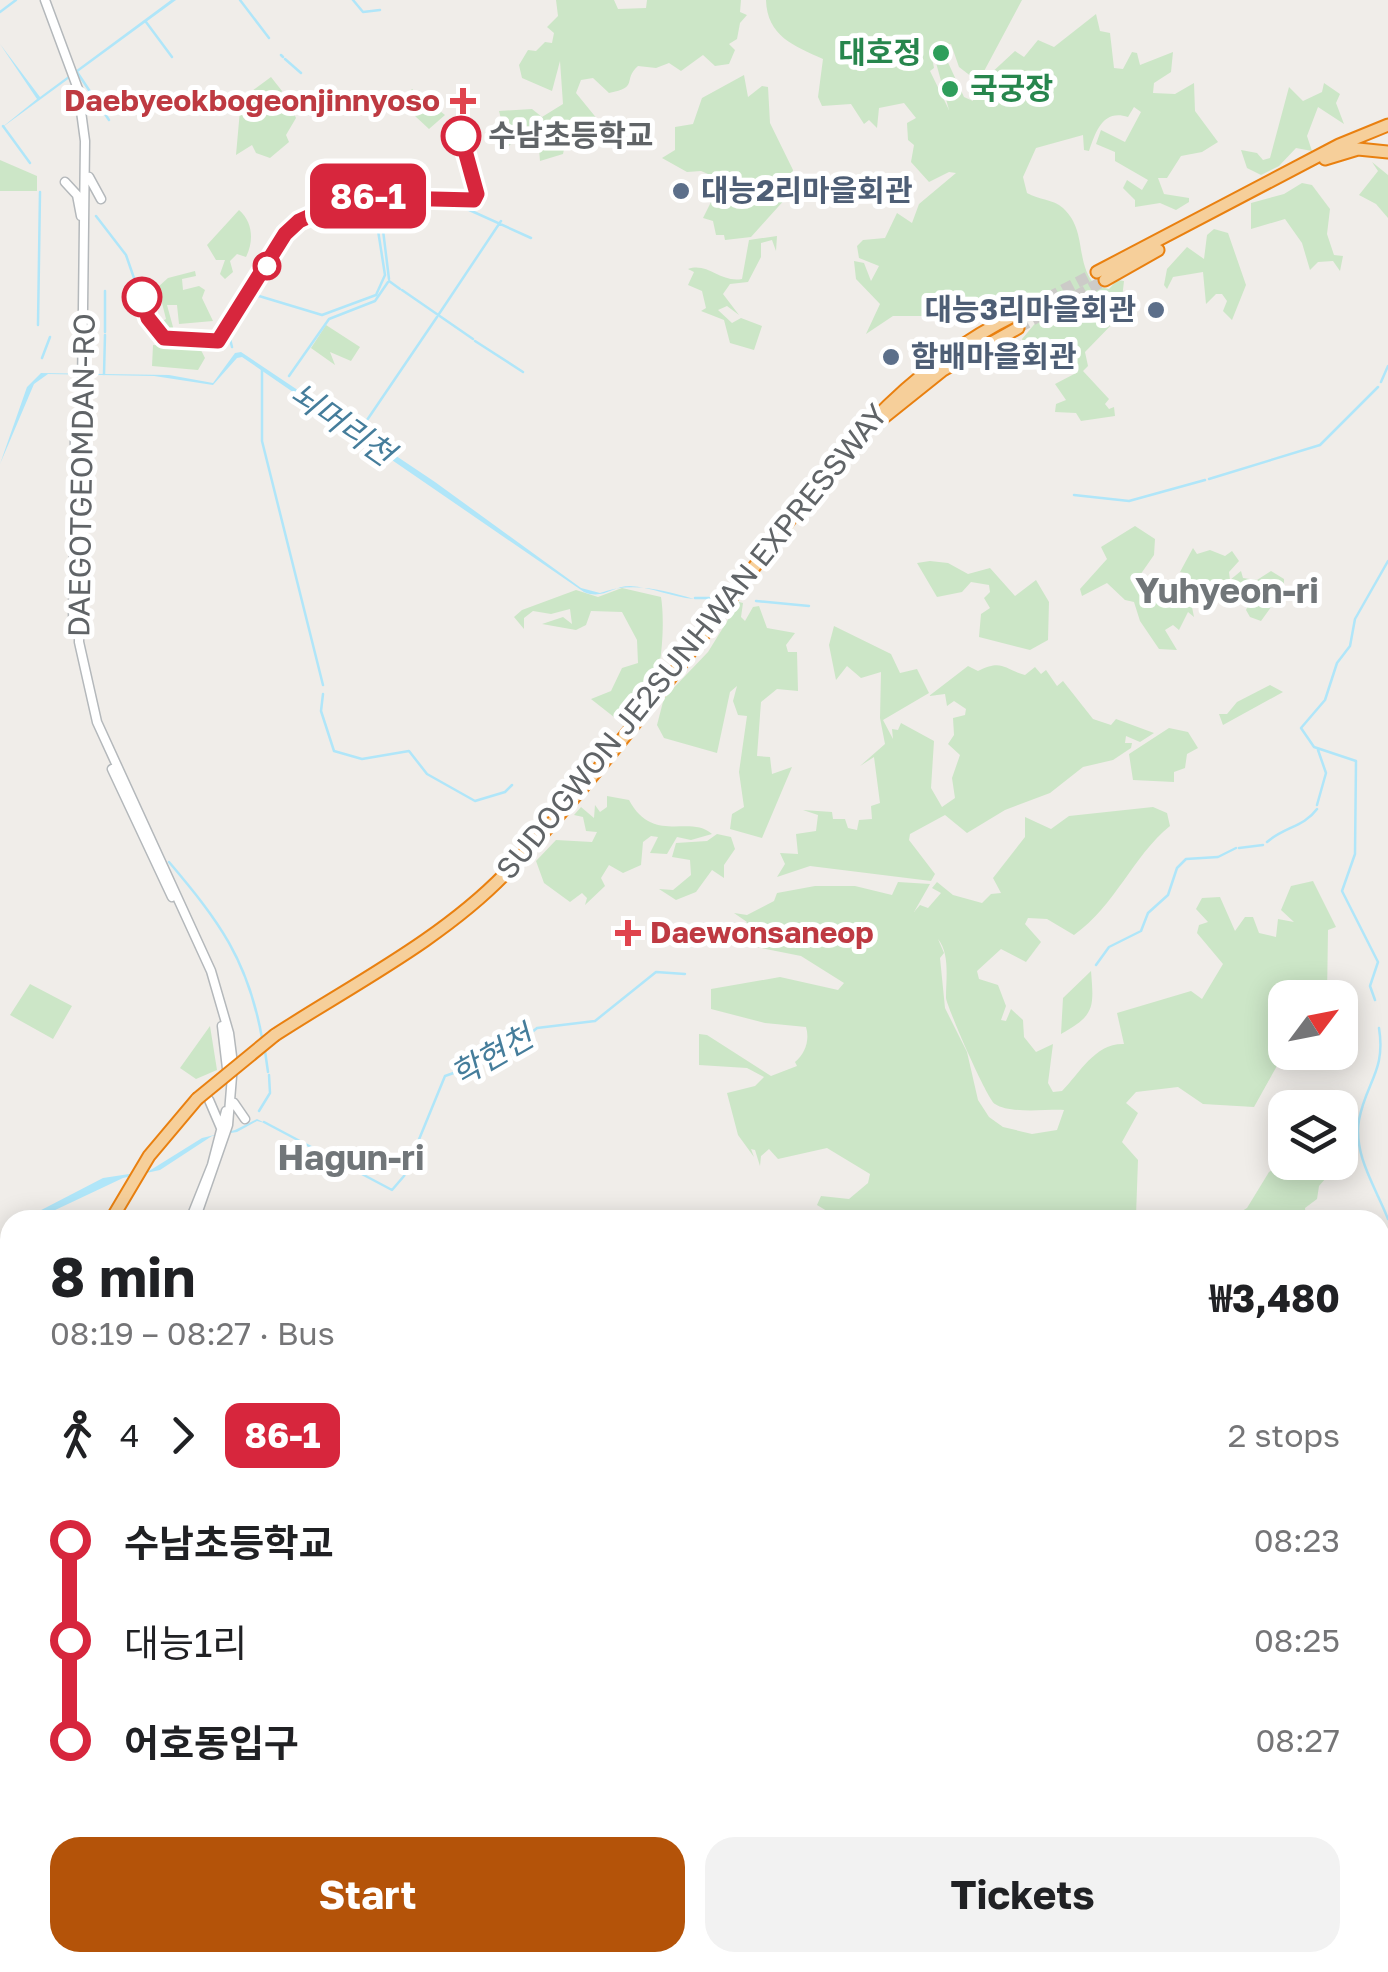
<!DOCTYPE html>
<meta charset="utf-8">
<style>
:root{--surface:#fff;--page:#f2f2f2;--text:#202124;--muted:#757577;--accent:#b45309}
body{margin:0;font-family:"Golos Text","Noto Sans KR",sans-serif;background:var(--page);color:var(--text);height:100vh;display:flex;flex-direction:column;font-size:38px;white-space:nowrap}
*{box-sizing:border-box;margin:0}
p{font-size:32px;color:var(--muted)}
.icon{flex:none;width:55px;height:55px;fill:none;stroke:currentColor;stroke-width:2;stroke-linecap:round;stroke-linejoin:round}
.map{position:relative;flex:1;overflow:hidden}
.drawer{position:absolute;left:0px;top:1210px;width:1390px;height:762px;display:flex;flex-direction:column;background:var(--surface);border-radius:30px 30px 0 0;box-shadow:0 5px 25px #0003}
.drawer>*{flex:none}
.badge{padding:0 20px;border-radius:15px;font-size:35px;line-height:65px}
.needle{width:65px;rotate:58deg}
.fabs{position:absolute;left:1268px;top:980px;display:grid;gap:20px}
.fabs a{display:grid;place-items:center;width:90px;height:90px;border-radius:20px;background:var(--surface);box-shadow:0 5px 25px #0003;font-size:50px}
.map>.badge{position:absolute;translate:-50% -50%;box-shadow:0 0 0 5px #fff}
.legs{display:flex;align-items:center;gap:15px;height:110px;padding:0 50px;font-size:32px}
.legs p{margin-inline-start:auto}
.overview{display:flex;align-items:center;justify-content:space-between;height:170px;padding:0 50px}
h1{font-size:55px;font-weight:700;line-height:75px}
.action{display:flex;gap:20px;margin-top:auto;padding:20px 50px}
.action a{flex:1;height:115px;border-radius:30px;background:var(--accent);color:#fff;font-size:40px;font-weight:700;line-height:115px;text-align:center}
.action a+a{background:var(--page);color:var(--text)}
ul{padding:0 50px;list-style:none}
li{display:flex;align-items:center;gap:35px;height:100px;font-size:38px}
li i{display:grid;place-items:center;width:15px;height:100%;margin:0 12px;background:currentColor}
li i::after{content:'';width:25px;height:25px;margin:-12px;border:8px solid;border-radius:50%;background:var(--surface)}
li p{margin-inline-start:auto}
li:first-child i{background:linear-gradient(#0000 50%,currentColor 0)}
li:last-child i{background:linear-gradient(currentColor 50%,#0000 0)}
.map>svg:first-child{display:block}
.green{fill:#cce6c7;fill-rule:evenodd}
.water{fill:#b0e6f9}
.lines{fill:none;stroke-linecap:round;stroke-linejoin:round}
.stream{stroke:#b0e6f9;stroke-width:2.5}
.river{stroke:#b0e6f9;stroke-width:6}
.motorway-tunnel{stroke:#cccbc8;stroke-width:11;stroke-dasharray:11 5.5;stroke-linecap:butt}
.secondary-casing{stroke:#b4b8bb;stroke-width:11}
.motorway-casing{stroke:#e98010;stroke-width:15}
.secondary{stroke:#fff;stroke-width:8}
.motorway{stroke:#f6cf9a;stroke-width:11}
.motorway-bridge-casing{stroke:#e98010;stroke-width:15;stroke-linecap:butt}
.motorway-bridge{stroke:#f6cf9a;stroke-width:11}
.line-1-casing{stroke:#fff;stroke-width:22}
.line-1{stroke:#d7263d;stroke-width:15}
.leisure-dot{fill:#2e9e5b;stroke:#fff;stroke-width:4}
.health-dot{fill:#e0444e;stroke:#fff;stroke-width:4}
.stop-1-dot{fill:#fff;stroke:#d7263d;stroke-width:5}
.service-dot{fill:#5c6f8a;stroke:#fff;stroke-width:4}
.labels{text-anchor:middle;stroke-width:10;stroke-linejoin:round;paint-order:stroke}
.leisure-label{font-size:30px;font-weight:bold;fill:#27864d;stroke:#fff;text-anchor:end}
.health-label{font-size:30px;font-weight:bold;fill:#be3a42;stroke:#fff;text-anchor:end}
.stop-label{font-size:30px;font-weight:bold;fill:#606467;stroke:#fff;text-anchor:start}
.service-label{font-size:30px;font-weight:bold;fill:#4e5e75;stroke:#fff;text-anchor:start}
.street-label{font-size:30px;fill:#606467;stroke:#fff}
.water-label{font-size:32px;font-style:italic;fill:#457d9b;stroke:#fff}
.quarter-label{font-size:35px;font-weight:bold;fill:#717679;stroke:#fff}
</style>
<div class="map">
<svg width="1388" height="1972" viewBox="0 0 1388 1972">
<rect width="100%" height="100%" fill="#f0ede9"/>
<!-- green -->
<path class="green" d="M556 0H614L618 9 646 8 647 0H741L740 12 747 15 740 23 737 39 729 44 735 50 729 64 715 66 703 55 681 71 669 63 656 68 638 66C622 80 640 87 609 93L593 78 581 80 576 93 598 120 594 139 580 152 569 148 566 140 563 154 540 161 538 137 528 126 508 147 499 111 532 109 542 117 563 104 560 61 552 91 522 78 519 65 528 50 536 51 545 42 552 43 554 33 547 27 558 16Z
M766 0H1022L982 75 972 77 959 67 951 44 931 52 934 68 930 71 949 110 935 59 945 56 964 97 973 101V92L997 87V77L988 76 1015 51 1024 57 1038 40 1054 47 1096 14 1100 31 1110 33 1114 68 1123 69 1132 52 1137 53 1140 65 1173 52 1171 72 1154 83 1153 93 1175 94 1194 83 1195 111 1218 142 1202 152 1181 156 1167 178H1158L1164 194 1189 198V202L1176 210 1160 203 1135 207V200L1123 188 1127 180 1142 190 1148 180 1115 161V152L1096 144 1101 130 1125 142 1141 112 1134 107 1128 117C1103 109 1096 131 1089 151L1084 150 1083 135 1036 148 1023 177 1027 193C1039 200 1053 199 1063 208 1088 231 1074 263 1096 286L1109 289 1117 280 1124 281 1120 316 1085 352 1088 366 1083 371 1109 399 1105 404 1109 409 1114 407 1115 416 1081 421 1076 413 1055 412 1056 404 1066 400 1055 384 1078 372 1058 371 1066 347 1023 344 1022 339 1043 314C1022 296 1015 301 994 316L950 309 939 302 932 316H893L866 334 880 304 856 279 854 261 864 263 871 281 879 266 859 258 857 246 863 240 885 238 897 213 912 223 919 204 956 173 949 172 929 182 911 162 914 145 908 140 907 123 916 118 904 103 879 108 877 128 869 120 864 124 851 104 822 106 818 97 823 59C794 46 767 36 766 0Z
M744 75 748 97 762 86 768 87 770 123 793 170 787 197 751 237 725 240 724 235H716L713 221 703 218 722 180 701 171 687 172 662 158 675 150V127L693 124 702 98Z
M271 77 282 91 271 108 290 105 296 118 286 135 289 142 270 158 256 153 252 145 236 155 241 99Z
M1324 83 1340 94 1336 103 1344 124 1318 107 1307 136 1312 151 1296 148 1279 166 1261 175 1247 168 1241 150 1257 153 1263 160 1270 158 1289 87 1303 101 1322 92Z
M412 89 445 115 429 129 400 102Z
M0 160 37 176V191H0Z
M1372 162 1388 175V218L1376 204 1359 195 1378 171Z
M1302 183 1312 185 1330 209 1327 234 1334 255 1343 256 1340 271 1333 261 1318 262 1310 270 1302 243 1285 219 1251 229V203L1284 194Z
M239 210C253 222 254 241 246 257L237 254 230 261 233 272 225 279 220 274 225 260H216L207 245Z
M1214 229 1228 233 1246 285 1232 320 1223 311 1227 301 1222 294H1216L1206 304 1203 272 1173 277 1167 289 1164 285 1167 269 1187 247 1204 259 1207 235Z
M777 236 776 251 772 240 761 243V257L748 282 730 284 723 294 739 315 727 306 718 310 732 323 741 318 762 326 754 350 730 343 724 320 701 311 706 308 702 291 688 285 694 272 688 269C708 262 720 283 742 279L749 240Z
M195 271 196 276 182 279 183 290 199 286 205 290 202 298 213 321 179 324 177 305H167L176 338 170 337 160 322 166 319 158 287 168 278Z
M326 325 360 347 351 361 330 352 335 365 311 348Z
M153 345 200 348 205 358 198 370 152 366Z
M1135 526 1155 539 1154 555 1138 578 1146 600 1157 599 1183 582 1186 573 1180 572 1193 548 1197 554 1210 550 1225 556 1232 551 1239 561 1229 572 1230 580 1241 571 1243 578 1257 580 1271 571 1284 579V589L1261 621 1250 617 1246 610 1250 601 1235 587 1212 601 1191 602 1194 617 1188 612 1179 630 1173 625 1165 630 1177 650 1159 649 1140 621 1134 602 1125 600 1107 583 1082 596 1080 589 1107 559 1101 547Z
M930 561 948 563 968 574 990 568 1015 596 1036 580 1049 602 1048 640 1030 650 979 637 981 614 990 608 984 598 990 592 989 585 971 582 962 592 937 597 917 563Z
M622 588 661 597C665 621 662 667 654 688H638L629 716 619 721 591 699 611 691 622 668 638 663 637 640 622 612 591 611 586 625 576 630 542 624 563 617 572 624 570 609 551 614 533 611 524 618V629L514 617 522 610 576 590 598 597Z
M739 602 743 603 741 617 745 621 753 607 759 606 767 628 795 633 786 645 788 652H797L798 691 777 689 761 702 757 756 770 757 772 774 792 767 762 838 730 829 732 814 744 807 739 772 747 716 738 715 733 701 737 686 730 692 717 753 664 738 657 725 664 698 708 652Z
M834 626 891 654 900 673 917 669 929 693 883 720 893 739 892 729 898 730 901 723 934 741 931 788 942 807 955 798 952 778 960 755 948 744 954 735 953 718 965 715 966 709 954 701 947 706 945 694 929 696 968 666 978 671C1003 659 1003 669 1025 675L1035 667 1041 674 1046 670 1057 686 1063 681 1093 719 1111 725 1116 719 1154 733 1140 742 1126 736 1125 743H1132L1131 748 1113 760 1083 767 1050 793 1005 810 967 833 945 815 910 834 909 840 935 874 931 881 810 866 777 877 785 864 780 853 798 854 796 834 816 831 818 815 803 810 832 812 833 819H845L848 828 857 830 859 820 872 819 871 806 880 803 874 757 860 766 885 744 880 718 881 672 861 678 847 666 836 680 829 645Z
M1270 685 1283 692 1223 725 1219 714H1227L1237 702Z
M1169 728 1188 732 1198 748 1187 754 1185 768 1174 772V782L1133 780 1129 754Z
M607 796 629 800C653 845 690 814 712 834L691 840 677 837 667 854 650 853 658 837 651 836 643 842 641 865 623 873 609 865 601 878 605 886 585 905 587 898 582 893 570 902 544 883 536 861 556 840 592 842 597 832 586 831 583 817 574 815 581 807 594 818 595 805 600 812 607 807Z
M1153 807 1167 813 1170 826C1133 856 1115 906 1074 935L1047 919 1028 918 1025 924 1041 942 1026 962 1001 949 977 971 979 979 998 985 1006 1006 1001 1020 1006 1021 1011 1009 1023 1020 1024 1037 1036 1052 1053 1044 1048 1083 1053 1092 1062 1091C1080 1073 1095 1043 1124 1044L1117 1013 1191 991 1202 999 1223 964 1197 933 1199 925 1208 922 1196 909 1202 898 1220 897 1235 931 1245 917H1253L1259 933 1276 937 1278 919 1294 922 1281 910 1291 886 1313 881 1336 927 1328 930 1327 997 1285 998V1052L1299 1053 1278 1064 1254 1107 1203 1104 1178 1087 1136 1092 1126 1103 1138 1113 1122 1142 1138 1160 1136 1216 1142 1220H815L827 1211 817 1205 821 1196 849 1199 868 1183 870 1174 827 1148 778 1159 769 1149 761 1156 760 1166 755 1150 751 1149 754 1157 738 1135 727 1093 755 1086 764 1077 747 1068 699 1065V1034L707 1035 771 1076 797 1066 795 1062C805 1054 810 1040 806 1027L765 1023 711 1009V989L780 977 838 990 844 983 801 956 746 945 725 931 728 926 741 932 747 922 734 913 747 915 774 901 777 893 815 886H855L892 895 898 882 930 884 914 912 920 905 928 908 941 893 932 888 937 882 953 895 982 903 991 894 1001 893 993 878 1025 837V817L1051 829 1069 816ZM938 939C950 954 946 978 946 998 947 1007 987 1099 995 1104 1010 1114 1045 1109 1064 1110L1057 1130 1032 1134 1003 1127 989 1117 978 1100 967 1052 945 1008 940 958 944 953Z
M717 834 731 837 735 849 724 865V878L712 870 696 892 676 900 659 889 673 890 691 875 690 860 672 857 676 843 707 841Z
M1091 971C1094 1008 1095 1015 1061 1034L1063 998Z
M30 984 72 1006 53 1039 10 1015Z
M210 1026 217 1070 196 1079 180 1068Z
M1285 1162 1339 1163 1319 1186 1317 1199 1305 1208 1306 1219 1314 1220H1228L1247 1208 1269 1172Z
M1380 1341 1388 1351V1960L1380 1959V1913L1387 1907 1380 1892Z
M979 1963H1113L1122 1972H969Z"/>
<!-- water -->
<path class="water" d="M171 0H176L0 129 37 99 0 44 40 97Z
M241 352 435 482 581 588 600 593C631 581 664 590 694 599 672 597 651 587 630 586 612 586 603 600 584 592L242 357 237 358 213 385 154 376 48 374 34 384 0 464 27 387 41 373 169 375 213 383 235 353Z
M257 1119 265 1123 257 1121 237 1132 212 1136 160 1170 123 1178 34 1220H22L103 1178 149 1171 202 1138 235 1130Z"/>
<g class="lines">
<!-- stream -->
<path class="stream" d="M240 0 269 38
M353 0 363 12 380 10
M0 12 16 0
M146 22 172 57
M281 55 283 57
M285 59 301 73
M77 72 109 120
M3 126 30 163
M456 204 531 238
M96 216 126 255 153 333
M389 279 382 222 394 199 417 201
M389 281 400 289
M402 290 473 339
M105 291V332
M439 314 501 221
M38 325 40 192
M155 336 167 344 213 346
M226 340 249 301 259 296 322 315 376 295 385 275 377 224 386 199
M475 341 523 372
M232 347 230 339 251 302
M42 358 50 337
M262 370V441L323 685
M104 374 105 335
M289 376 329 319 375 301 388 282
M1381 382 1388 366
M363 426 437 317
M1209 479 1320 445 1378 387
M1074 495 1129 501 1205 480
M695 598H719
M756 601 809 606
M323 694 321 711 334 751 362 759 409 751 427 774 475 801 505 792 512 785
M1317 805 1326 773 1318 750
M1267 842C1284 827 1304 827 1317 809
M1239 848 1263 845
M169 862C219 921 248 960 262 1038
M1096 965 1109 947 1141 931 1148 913 1168 895 1177 868 1186 859 1218 857 1236 848
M1375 1000 1370 986 1378 962 1342 891 1355 854 1356 761 1314 747 1301 728 1325 700 1337 663 1350 646 1355 619 1388 561
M1379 1028C1386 1071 1366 1082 1359 1120 1353 1155 1376 1188 1388 1219
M265 1051 268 1072
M259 1111 270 1093 269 1075
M264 1122 392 1190 404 1176 445 1076 505 1055 537 1028 595 1021 656 972 685 974
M1162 1962 1169 1972"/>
<!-- river -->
<path class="river" d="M0 1578 10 1553
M0 1627 10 1639
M10 1661V1663
M373 1962 379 1972"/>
<!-- motorway-tunnel -->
<path class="motorway-tunnel" d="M1019 313 1097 272
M1018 328 1105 280"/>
<!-- secondary casing -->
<g class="secondary-casing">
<path id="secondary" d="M45 0 78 89 85 141 79 642 97 722 211 971 229 1033 233 1064 228 1125 195 1220
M89 177 101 199
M65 182 77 195 81 216
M73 627 75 431
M112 769 172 897
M222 1026 228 1077
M209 1100 221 1128
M234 1103 245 1119
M190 1220 212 1165 226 1111
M1380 1269 1388 1261
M476 1962 484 1972
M88 1972 115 1962
M106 1972 133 1962
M862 1972 871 1962
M913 1972 918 1962"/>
</g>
<!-- motorway casing -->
<g class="motorway-casing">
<path id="motorway" d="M1325 159 1358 149 1388 152
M1097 272 1339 145 1388 125
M1105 280 1158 250
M883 418 943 370 1018 328
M275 1035C352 985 441 940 505 874 580 796 648 708 713 622 805 502 879 380 1019 313
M111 1220 149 1156 197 1099
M0 1489 10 1463
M0 1764 10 1767
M0 1776 10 1779
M0 1784 10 1788"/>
</g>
<!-- secondary -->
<use href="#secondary" class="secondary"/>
<!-- motorway -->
<use href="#motorway" class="motorway"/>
<!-- motorway-bridge casing -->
<g class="motorway-bridge-casing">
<path id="motorway-bridge" d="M197 1099 275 1035"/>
</g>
<!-- motorway-bridge -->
<use href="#motorway-bridge" class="motorway-bridge"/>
</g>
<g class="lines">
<!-- line-1 casing -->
<g class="line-1-casing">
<path id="line-1" d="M142 297 148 318 164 338 218 341 285 234 299 221 352 197 474 200 477 194 461 136"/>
</g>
<!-- line-1 -->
<use href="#line-1" class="line-1"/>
</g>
<!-- markers -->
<g class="leisure-dot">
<circle cx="941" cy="53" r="10"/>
<circle cx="950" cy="89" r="10"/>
</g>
<g class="health-dot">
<path d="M458 86h10v10h10v10h-10v10h-10v-10h-10v-10h10z"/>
<path d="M623 918h10v10h10v10h-10v10h-10v-10h-10v-10h10z"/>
</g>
<g class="stop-1-dot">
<circle cx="461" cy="136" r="18"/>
<circle cx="267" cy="266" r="12"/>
<circle cx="142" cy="297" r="18"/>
</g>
<g class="service-dot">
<circle cx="681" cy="191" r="10"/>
<circle cx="1156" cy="310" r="10"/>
<circle cx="891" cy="357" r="10"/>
</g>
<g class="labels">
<!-- leisure labels -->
<g class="leisure-label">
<text x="921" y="63">대호정</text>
<text x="970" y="99" text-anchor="start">국궁장</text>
</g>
<!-- health labels -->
<g class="health-label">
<text x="440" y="111">Daebyeokbogeonjinnyoso</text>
<text x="650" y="943" text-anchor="start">Daewonsaneop</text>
</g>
<!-- stop labels -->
<g class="stop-label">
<text x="488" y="146">수남초등학교</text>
</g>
<!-- service labels -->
<g class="service-label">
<text x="701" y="201">대능2리마을회관</text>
<text x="1136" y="320" text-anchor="end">대능3리마을회관</text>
<text x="911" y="367">함배마을회관</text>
</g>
<!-- street labels -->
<g class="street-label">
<text transform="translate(82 475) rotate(-89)" y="10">DAEGOTGEOMDAN-RO</text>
<text transform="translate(692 642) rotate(-51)" y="10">SUDOGWON JE2SUNHWAN EXPRESSWAY</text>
</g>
<!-- water labels -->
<g class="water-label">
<text transform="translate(342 424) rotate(35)" y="11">뇌머리천</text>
<text transform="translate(492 1056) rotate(-30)" y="11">학현천</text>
</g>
<!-- quarter labels -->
<g class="quarter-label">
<text x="1227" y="603">Yuhyeon-ri</text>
<text x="351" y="1170">Hagun-ri</text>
</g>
</g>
</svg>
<div class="fabs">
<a><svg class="needle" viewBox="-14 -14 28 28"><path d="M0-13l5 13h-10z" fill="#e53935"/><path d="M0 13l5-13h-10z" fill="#757577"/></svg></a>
<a><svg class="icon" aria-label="layers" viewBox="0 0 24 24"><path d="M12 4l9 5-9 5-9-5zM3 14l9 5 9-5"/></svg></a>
</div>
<b class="badge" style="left:368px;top:196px;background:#d7263d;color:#fff">86-1</b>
<section class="drawer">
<div class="overview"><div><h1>8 min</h1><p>08:19 – 08:27 · Bus</p></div><b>₩3,480</b></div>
<div class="legs"><svg class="icon" aria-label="walk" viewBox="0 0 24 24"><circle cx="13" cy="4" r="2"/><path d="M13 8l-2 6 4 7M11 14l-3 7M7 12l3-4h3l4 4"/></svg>4<svg class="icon" aria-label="forward" viewBox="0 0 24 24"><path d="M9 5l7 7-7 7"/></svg><b class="badge" style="background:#d7263d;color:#fff">86-1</b><p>2 stops</p></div>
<ul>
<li><i style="color:#d7263d"></i><b>수남초등학교</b><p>08:23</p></li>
<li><i style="color:#d7263d"></i><span>대능1리</span><p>08:25</p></li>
<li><i style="color:#d7263d"></i><b>어호동입구</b><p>08:27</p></li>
</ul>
<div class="action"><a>Start</a><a>Tickets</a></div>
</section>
</div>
